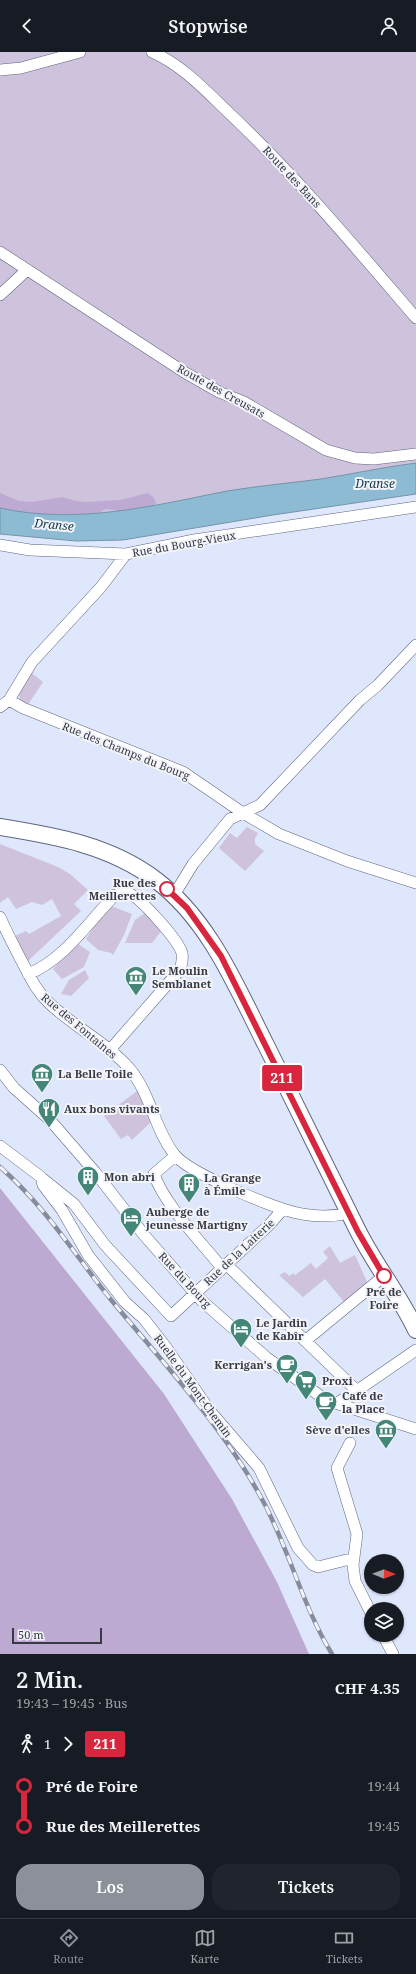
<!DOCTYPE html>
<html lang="de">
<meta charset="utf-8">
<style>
:root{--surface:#171b24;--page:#20242c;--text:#f1f3f6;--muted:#9ea1a6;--line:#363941;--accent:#8c9099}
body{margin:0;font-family:"Noto Serif",serif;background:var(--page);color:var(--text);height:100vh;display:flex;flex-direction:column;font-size:15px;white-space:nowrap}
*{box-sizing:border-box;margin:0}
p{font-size:13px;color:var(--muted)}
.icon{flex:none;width:22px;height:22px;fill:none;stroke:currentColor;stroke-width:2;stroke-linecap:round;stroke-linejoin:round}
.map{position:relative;height:1602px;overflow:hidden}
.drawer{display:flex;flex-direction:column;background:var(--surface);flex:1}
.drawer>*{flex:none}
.badge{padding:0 8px;border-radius:3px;font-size:14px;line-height:26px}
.needle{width:26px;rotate:91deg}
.tools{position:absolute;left:364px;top:1502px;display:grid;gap:8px}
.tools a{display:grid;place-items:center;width:40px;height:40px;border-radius:50%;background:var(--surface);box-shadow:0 1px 3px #0004;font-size:20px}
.scale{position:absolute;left:12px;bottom:10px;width:90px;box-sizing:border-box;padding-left:4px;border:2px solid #373a45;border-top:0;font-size:11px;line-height:14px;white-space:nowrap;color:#373a45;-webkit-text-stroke:3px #f2f4fa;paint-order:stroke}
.map>.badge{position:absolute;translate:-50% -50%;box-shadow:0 0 0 2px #fff}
.legs{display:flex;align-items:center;gap:6px;height:44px;padding:0 16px;font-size:13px}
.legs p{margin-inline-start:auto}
.overview{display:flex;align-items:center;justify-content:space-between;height:68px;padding:0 16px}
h1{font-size:22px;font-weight:600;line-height:30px}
.button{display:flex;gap:8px;margin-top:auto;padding:8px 16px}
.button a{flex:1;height:46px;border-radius:16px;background:var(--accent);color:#fff;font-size:16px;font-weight:600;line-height:46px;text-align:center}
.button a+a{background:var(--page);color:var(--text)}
ul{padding:0 16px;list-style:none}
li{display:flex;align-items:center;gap:14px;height:40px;font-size:15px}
li i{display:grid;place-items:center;width:6px;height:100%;margin:0 5px;background:currentColor}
li i::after{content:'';width:10px;height:10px;margin:-5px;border:3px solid;border-radius:50%;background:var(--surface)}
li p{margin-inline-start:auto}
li:first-child i{background:linear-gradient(#0000 50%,currentColor 0)}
li:last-child i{background:linear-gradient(currentColor 50%,#0000 0)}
header{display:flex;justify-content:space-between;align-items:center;height:52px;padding:0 16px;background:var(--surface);font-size:18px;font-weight:600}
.menu{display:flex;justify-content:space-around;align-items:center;height:56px;border-top:1px solid var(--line);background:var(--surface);font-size:11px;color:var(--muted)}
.menu a{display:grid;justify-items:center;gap:2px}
.menu .current{color:var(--accent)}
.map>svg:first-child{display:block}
.green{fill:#cec2dc}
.forest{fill:#bdaad2}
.water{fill:#8ebbd4;stroke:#7494a9}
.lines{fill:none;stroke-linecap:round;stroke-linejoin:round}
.street-casing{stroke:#5e667f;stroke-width:12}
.secondary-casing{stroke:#5e667f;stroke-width:18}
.street{stroke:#fff;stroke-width:11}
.secondary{stroke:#fff;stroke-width:16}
.rail-casing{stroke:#878c9d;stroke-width:4.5}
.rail{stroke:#f2f4fa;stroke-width:3;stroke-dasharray:9;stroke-linecap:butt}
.line-1-casing{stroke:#fff;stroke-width:9}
.line-1{stroke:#d7263d;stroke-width:6}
.stop-1-dot{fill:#fff;stroke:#d7263d;stroke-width:2}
.labels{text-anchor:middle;stroke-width:4;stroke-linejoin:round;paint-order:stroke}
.street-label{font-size:11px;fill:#373a45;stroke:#f2f4fa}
.stop-label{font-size:11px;font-weight:bold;fill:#373a45;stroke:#f2f4fa;text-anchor:end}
.poi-label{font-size:11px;font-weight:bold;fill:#373a45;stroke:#f2f4fa;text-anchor:start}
.water-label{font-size:12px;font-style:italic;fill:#11384a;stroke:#f2f4fa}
</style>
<header><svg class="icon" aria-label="back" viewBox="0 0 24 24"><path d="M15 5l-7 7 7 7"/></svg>Stopwise<svg class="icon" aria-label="person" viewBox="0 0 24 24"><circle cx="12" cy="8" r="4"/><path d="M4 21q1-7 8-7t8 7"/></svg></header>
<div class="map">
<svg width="416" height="1602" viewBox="0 0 416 1602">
<rect width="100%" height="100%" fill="#dfe7fd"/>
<!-- green -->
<path class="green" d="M0 0H416V428L93 474 0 464Z
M28 618 43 630 27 654 21 651C16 640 23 629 28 618Z
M247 775 258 781 255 786V792L264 799 245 819 219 796 230 781 237 786Z
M0 792 58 815 70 822 88 838 74 852 81 859 27 910 14 887 15 884 26 879 29 882 61 864 52 847 42 853 32 850 16 857 8 845 0 851Z
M111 854 132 862 124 883 113 903 111 901 98 898 86 887 99 867Z
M145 861 162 878 152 891H125L135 868Z
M77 891 90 900 84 915 62 927 53 917Z
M85 918 89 926 71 944 61 942 69 928Z
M137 1039 152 1069 132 1088 128 1083 121 1087 104 1064Z
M330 1194 340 1211 355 1203 368 1232 345 1251 325 1227 303 1245 279 1223 285 1220 289 1224 293 1221 295 1223 311 1211 316 1217 328 1206 323 1200Z"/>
<!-- forest -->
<path class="forest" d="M0 441 19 449 32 450 63 445 76 449 86 450 120 448 148 441 154 446 156 451 152 457 122 459 106 457 88 466 0 460Z
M0 1136 164 1342 232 1447 277 1530 309 1602H0Z"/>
<!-- water -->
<path class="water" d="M416 411V442L273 463 123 488 76 489 0 482V456C77 473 152 454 227 439 258 434 290 431 321 427 352 422 384 415 416 411Z"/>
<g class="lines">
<!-- street casing -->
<g class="street-casing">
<path id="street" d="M152 0C182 13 205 38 228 60 296 124 355 195 416 266
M0 18 21 16 80 0
M0 200 184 320 219 340 244 350 326 398 355 406 374 407 416 402
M0 243 27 218
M0 493 30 498 126 502
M9 648 23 656 183 720 243 761 279 782 347 809 416 831
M0 655 9 648 32 610 101 535 126 502 194 488 416 455
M174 843 193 812 230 767 260 753 360 648 378 633 416 593
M0 865C6 879 13 892 20 906 29 922 35 938 49 951 74 975 107 991 129 1016 151 1042 154 1076 174 1102 188 1121 277 1158 302 1162 318 1165 333 1165 350 1161
M28 922C63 909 89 869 115 843L126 840C139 843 178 888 182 901 183 908 182 913 179 919L109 999
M0 1018 14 1036 50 1068 95 1120 144 1183 202 1249 267 1306 326 1348 416 1377
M0 1094 41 1125 43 1133 62 1158 88 1203 125 1250 144 1267 165 1294 210 1359 259 1416 298 1496 313 1513 318 1515 346 1508H353
M175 1104 154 1122C164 1152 201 1190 222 1216
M43 1127 74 1152 105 1193 171 1264 270 1172 283 1157
M226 1212 357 1339
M305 1289 384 1224
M337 1351 352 1342 416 1298
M350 1391 337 1416 357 1482 353 1513 355 1529 371 1561
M383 1583 393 1602"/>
</g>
<!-- secondary casing -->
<g class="secondary-casing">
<path id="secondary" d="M0 775C55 784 110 793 156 828 210 869 236 934 266 993 297 1055 327 1117 358 1179 375 1213 400 1244 416 1278"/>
</g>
<!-- street -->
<use href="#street" class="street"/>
<!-- secondary -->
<use href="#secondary" class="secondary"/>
<!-- rail casing -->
<g class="rail-casing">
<path id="rail" d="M0 1115C46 1155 74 1202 112 1249 164 1312 226 1378 264 1451 290 1500 303 1555 332 1602"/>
</g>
<!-- rail -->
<use href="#rail" class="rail"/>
</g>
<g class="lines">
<!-- line-1 casing -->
<g class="line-1-casing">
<path id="line-1" d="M167 837 187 856 221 904 358 1180 384 1224"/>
</g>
<!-- line-1 -->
<use href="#line-1" class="line-1"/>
</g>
<!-- icons -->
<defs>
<g id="museum-pin" transform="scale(1.15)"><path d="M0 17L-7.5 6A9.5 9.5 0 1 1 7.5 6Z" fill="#448678" stroke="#f2f4fa"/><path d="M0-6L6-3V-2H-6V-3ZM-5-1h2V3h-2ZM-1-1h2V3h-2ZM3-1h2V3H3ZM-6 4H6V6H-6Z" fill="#fff"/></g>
<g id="restaurant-pin" transform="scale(1.15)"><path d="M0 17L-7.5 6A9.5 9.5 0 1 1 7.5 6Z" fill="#448678" stroke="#f2f4fa"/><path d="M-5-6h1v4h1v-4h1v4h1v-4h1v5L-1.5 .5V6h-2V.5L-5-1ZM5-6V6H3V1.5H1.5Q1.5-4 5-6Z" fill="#fff"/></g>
<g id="building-pin" transform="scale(1.15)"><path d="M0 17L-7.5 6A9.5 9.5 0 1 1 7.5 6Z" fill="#448678" stroke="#f2f4fa"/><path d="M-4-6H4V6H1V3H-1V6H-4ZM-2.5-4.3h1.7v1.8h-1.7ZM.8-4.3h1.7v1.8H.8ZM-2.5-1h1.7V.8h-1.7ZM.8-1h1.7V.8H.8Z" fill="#fff"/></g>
<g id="hotel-pin" transform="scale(1.15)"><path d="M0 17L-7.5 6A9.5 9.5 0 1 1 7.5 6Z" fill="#448678" stroke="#f2f4fa"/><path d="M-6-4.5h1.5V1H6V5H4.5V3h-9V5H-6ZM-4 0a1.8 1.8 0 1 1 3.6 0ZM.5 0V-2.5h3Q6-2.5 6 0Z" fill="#fff"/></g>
<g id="cafe-pin" transform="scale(1.15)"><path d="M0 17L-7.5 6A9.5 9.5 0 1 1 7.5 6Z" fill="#448678" stroke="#f2f4fa"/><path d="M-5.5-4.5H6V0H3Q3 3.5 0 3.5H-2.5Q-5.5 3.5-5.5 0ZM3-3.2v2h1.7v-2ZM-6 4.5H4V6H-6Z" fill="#fff"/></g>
<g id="supermarket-pin" transform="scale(1.15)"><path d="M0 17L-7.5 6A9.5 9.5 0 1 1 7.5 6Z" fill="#448678" stroke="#f2f4fa"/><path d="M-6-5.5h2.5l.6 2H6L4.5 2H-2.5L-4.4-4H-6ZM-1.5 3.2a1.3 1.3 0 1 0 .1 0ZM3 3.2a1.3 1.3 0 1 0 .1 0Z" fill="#fff"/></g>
</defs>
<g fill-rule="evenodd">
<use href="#museum-pin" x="136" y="925"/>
<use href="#museum-pin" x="42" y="1022"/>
<use href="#restaurant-pin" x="49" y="1057"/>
<use href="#building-pin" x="88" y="1125"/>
<use href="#building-pin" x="189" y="1132"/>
<use href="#hotel-pin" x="131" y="1166"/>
<use href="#hotel-pin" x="241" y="1277"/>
<use href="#cafe-pin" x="287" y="1313"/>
<use href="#supermarket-pin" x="306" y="1329"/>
<use href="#cafe-pin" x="326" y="1350"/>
<use href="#museum-pin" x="386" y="1378"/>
</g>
<!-- markers -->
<g class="stop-1-dot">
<circle cx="167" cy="837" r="7"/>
<circle cx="384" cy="1224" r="7"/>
</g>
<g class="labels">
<!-- street labels -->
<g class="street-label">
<text transform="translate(292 125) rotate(47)" y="4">Route des Bans</text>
<text transform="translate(221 339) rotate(29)" y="4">Route des Creusats</text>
<text transform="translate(184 492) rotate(-10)" y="4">Rue du Bourg-Vieux</text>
<text transform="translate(126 699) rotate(22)" y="4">Rue des Champs du Bourg</text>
<text transform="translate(79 974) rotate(40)" y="4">Rue des Fontaines</text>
<text transform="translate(239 1200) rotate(-43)" y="4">Rue de la Laiterie</text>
<text transform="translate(185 1228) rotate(47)" y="4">Rue du Bourg</text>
<text transform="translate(193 1334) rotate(54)" y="4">Ruelle du Mont-Chemin</text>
</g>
<!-- stop labels -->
<g class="stop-label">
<text x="156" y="835">Rue des<tspan x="156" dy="13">Meillerettes</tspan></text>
<text x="384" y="1244" text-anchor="middle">Pré de<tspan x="384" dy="13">Foire</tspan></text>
</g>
<!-- poi labels -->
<g class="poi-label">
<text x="152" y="923">Le Moulin<tspan x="152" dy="13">Semblanet</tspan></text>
<text x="58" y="1026">La Belle Toile</text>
<text x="64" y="1061">Aux bons vivants</text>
<text x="104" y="1129">Mon abri</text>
<text x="204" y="1130">La Grange<tspan x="204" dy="13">à Émile</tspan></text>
<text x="146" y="1164">Auberge de<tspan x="146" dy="13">jeunesse Martigny</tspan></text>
<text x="256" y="1275">Le Jardin<tspan x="256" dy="13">de Kabîr</tspan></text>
<text x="272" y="1317" text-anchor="end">Kerrigan's</text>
<text x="322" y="1333">Proxi</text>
<text x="342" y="1348">Café de<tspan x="342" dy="13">la Place</tspan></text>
<text x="370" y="1382" text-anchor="end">Sève d'elles</text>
</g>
<!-- water labels -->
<g class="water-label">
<text x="375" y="436">Dranse</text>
<text transform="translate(54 473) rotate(5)" y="4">Dranse</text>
</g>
</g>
</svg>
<div class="tools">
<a><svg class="needle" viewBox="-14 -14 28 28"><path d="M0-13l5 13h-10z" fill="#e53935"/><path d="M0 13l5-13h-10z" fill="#9ea1a6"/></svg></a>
<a><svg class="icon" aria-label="layers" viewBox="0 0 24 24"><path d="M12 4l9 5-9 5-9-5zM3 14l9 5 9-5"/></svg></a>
</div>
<div class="scale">50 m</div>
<b class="badge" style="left:282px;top:1026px;background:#d7263d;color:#fff">211</b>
</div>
<section class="drawer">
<div class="overview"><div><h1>2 Min.</h1><p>19:43 – 19:45 · Bus</p></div><b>CHF 4.35</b></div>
<div class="legs"><svg class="icon" aria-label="walk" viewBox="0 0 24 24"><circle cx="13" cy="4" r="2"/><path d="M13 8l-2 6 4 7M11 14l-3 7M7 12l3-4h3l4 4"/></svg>1<svg class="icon" aria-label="forward" viewBox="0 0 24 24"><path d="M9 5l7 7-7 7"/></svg><b class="badge" style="background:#d7263d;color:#fff">211</b></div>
<ul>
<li><i style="color:#d7263d"></i><b>Pré de Foire</b><p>19:44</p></li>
<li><i style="color:#d7263d"></i><b>Rue des Meillerettes</b><p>19:45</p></li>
</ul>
<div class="button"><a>Los</a><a>Tickets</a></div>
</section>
<nav class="menu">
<a class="current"><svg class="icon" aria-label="directions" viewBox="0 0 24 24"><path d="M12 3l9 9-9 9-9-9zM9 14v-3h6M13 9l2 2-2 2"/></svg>Route</a>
<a><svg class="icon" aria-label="map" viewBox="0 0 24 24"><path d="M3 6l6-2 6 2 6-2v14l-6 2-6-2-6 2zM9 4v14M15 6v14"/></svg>Karte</a>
<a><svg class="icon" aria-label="tickets" viewBox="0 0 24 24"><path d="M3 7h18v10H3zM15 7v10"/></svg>Tickets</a>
</nav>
